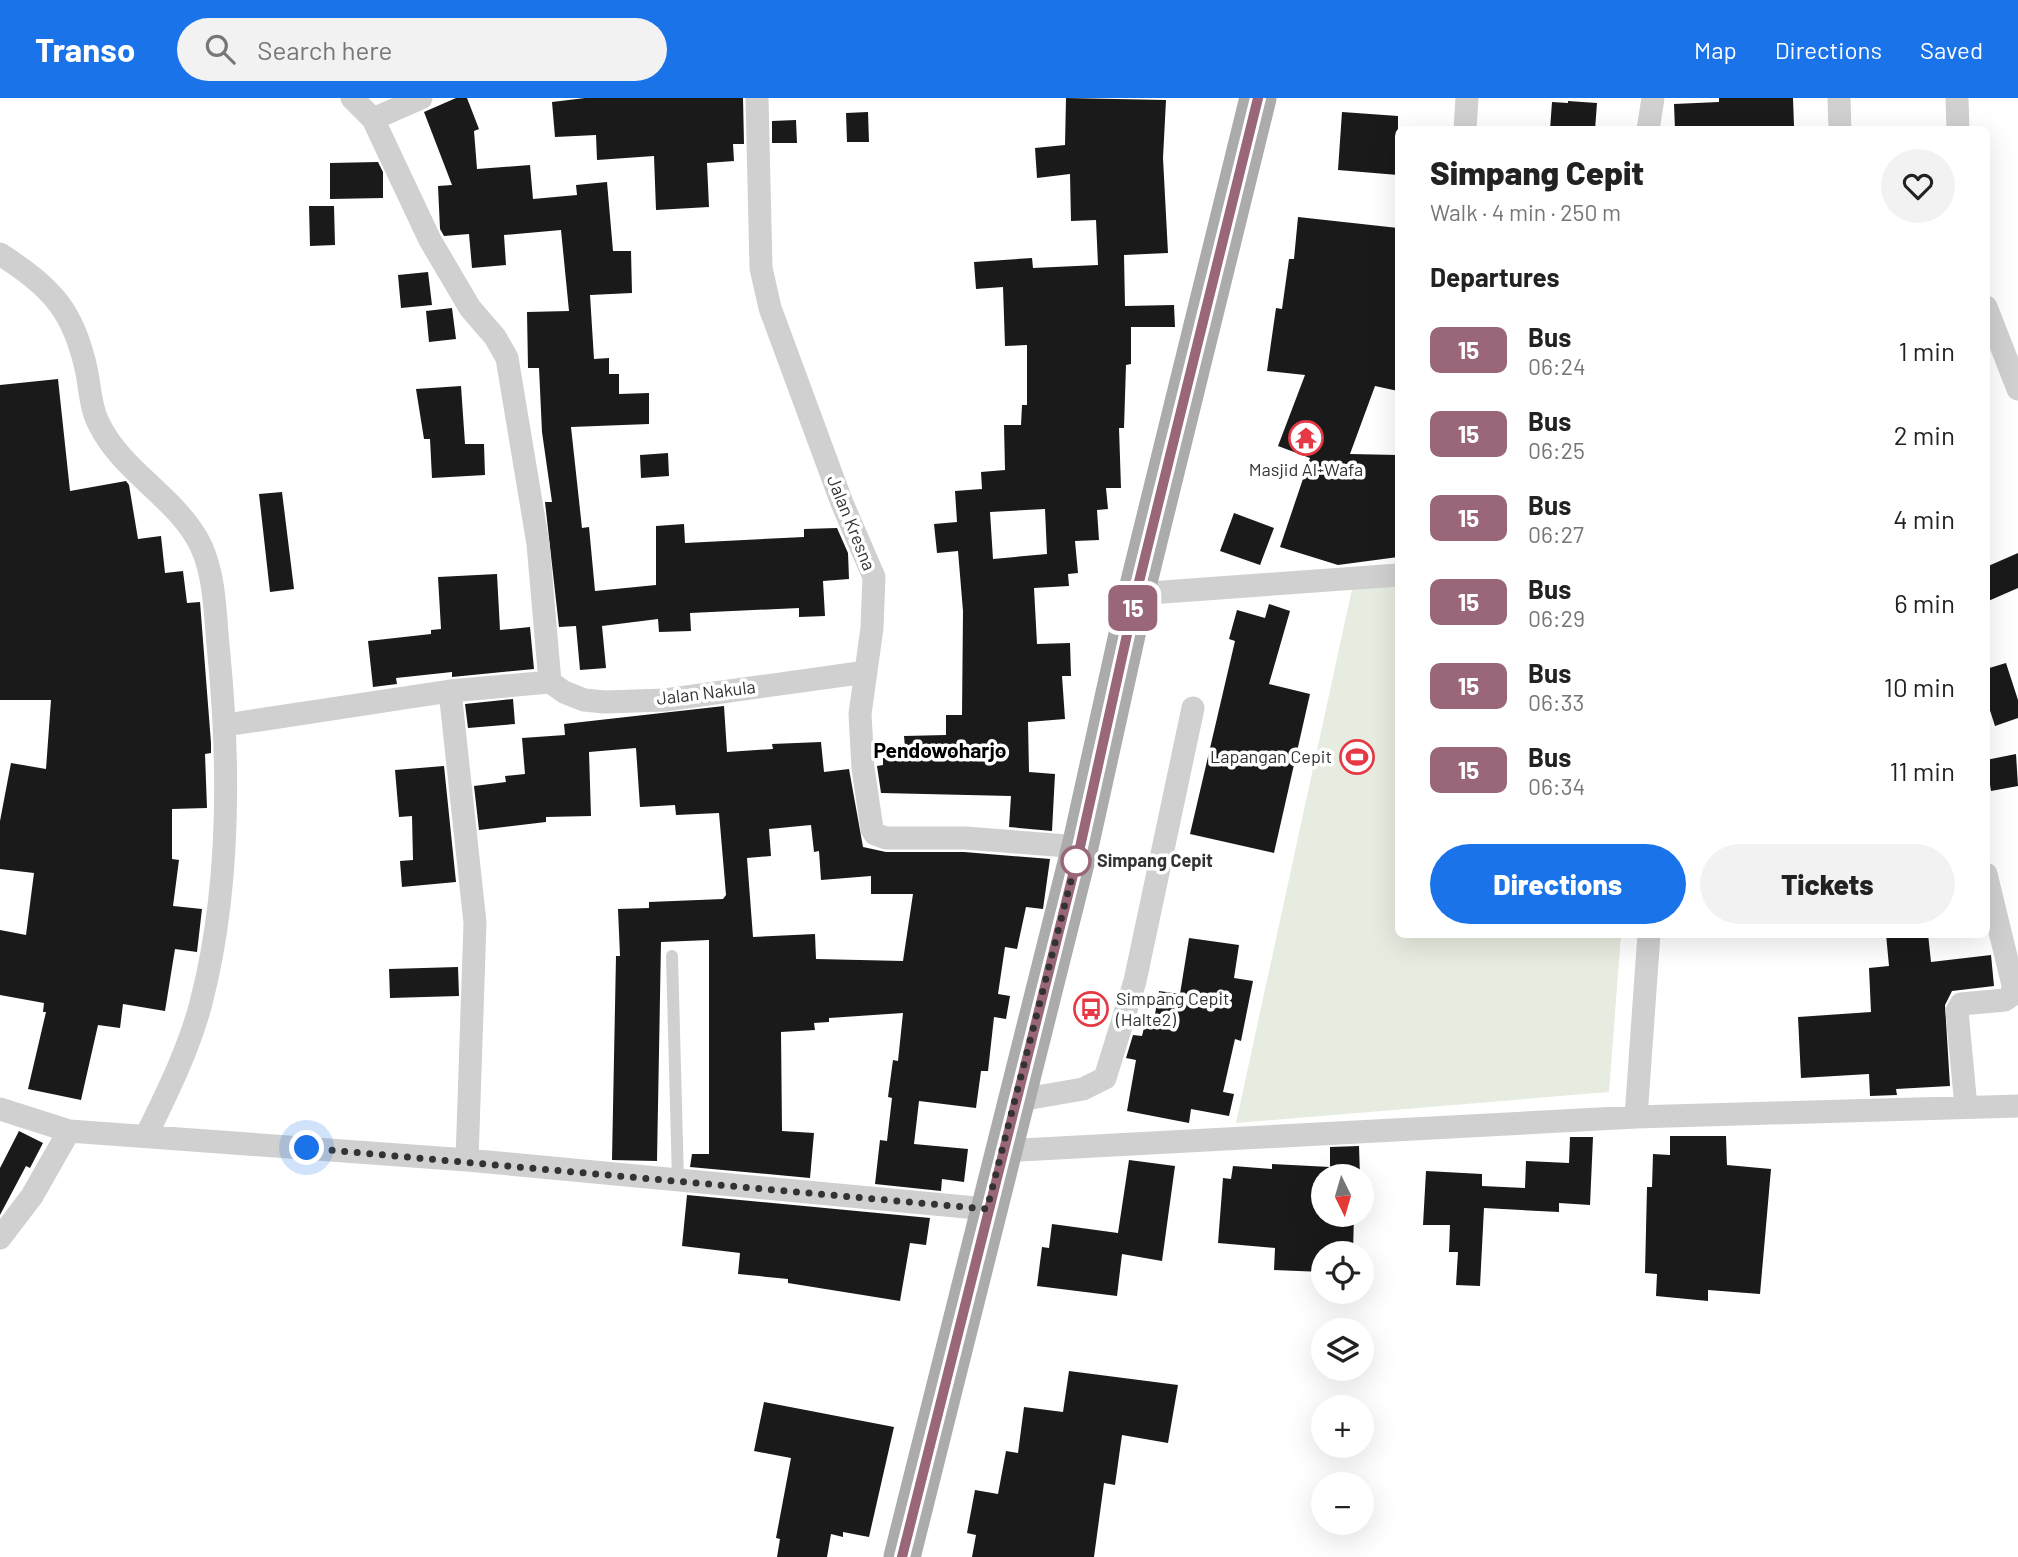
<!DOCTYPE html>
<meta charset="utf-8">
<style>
:root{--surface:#fff;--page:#f2f2f2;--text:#222;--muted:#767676;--accent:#1a73e8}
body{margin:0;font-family:Barlow,sans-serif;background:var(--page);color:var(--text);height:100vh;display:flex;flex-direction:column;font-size:26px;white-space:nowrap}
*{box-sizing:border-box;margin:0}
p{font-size:23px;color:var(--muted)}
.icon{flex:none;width:38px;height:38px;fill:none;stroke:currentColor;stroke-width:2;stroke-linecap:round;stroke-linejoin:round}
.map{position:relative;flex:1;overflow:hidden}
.drawer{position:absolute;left:1395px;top:28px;width:595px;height:812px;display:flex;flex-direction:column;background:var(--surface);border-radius:10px;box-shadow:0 7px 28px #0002}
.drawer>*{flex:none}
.badge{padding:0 14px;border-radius:10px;font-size:24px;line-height:46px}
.needle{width:46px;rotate:175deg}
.tools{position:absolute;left:1311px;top:1066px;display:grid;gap:14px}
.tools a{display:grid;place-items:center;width:63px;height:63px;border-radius:50%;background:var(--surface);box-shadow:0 7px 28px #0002;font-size:35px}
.you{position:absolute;width:35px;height:35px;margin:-18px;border:5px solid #fff;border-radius:50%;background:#1a73e8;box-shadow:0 0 0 10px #1a73e833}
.map>.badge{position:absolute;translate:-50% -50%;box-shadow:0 0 0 4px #fff}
h2{padding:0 35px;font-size:26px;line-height:63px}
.round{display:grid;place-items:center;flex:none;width:74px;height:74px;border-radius:37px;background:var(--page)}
.headline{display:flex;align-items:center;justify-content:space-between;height:119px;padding:0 35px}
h1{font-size:33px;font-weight:800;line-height:52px}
.action{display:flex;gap:14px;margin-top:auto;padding:14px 35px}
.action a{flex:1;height:80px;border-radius:42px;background:var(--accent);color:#fff;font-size:28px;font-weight:800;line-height:80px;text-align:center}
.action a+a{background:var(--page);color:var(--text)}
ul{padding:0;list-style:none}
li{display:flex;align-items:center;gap:21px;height:84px;padding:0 35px}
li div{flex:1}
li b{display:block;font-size:26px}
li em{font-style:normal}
li .badge{min-width:77px;font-weight:700;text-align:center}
header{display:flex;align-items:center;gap:42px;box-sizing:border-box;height:98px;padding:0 35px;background:var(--accent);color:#fff}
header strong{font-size:33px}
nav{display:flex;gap:38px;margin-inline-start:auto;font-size:24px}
.search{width:490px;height:63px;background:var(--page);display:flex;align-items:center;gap:18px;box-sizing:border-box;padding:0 24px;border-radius:38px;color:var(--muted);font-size:26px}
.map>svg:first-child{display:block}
.green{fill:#e6ecdf}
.building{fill:#1a1a1a;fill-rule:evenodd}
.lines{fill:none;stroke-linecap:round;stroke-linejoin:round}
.service{stroke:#d0d0d0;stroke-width:12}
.minor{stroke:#d0d0d0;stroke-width:23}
.primary{stroke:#ababab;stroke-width:37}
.line-casing{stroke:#fff;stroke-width:16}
.line{stroke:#99667a;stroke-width:10}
.walk{stroke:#333;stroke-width:7;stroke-dasharray:0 12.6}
.stop-dot{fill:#fff;stroke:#99667a;stroke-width:3.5}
.labels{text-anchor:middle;stroke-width:7;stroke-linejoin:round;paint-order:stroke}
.poi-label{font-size:18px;fill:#333;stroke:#fff}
.street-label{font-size:18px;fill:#333;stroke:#fff}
.stop-label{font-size:18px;font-weight:bold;fill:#333;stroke:#fff;text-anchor:start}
.quarter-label{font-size:21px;font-weight:bold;fill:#000;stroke:#fff}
</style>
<header>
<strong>Transo</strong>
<div class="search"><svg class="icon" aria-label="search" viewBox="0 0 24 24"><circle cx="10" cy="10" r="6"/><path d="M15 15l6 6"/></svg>Search here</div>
<nav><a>Map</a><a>Directions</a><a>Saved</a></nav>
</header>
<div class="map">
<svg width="2018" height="1459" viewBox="0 0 2018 1459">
<rect width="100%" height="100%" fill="#fff"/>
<!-- green -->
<path class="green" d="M1398 480V836L1621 837 1609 994 1236 1025 1354 482Z"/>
<!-- building -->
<path class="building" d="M456 0H467L479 31 474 33 477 71 530 67 533 101 577 97 576 87 607 84 613 153H631L632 195 590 197 594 261 609 260V276H619V296L649 295V326L571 329 582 430 589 429 595 493 656 487V428L684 426 685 445 804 439V431L837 430 848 455 849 481 823 483 825 518 799 519V510L690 515 691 533 659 534 658 521 602 528 606 570 580 572 576 528 559 529 545 404H552L542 334 539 270H528L527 214 569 213 561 132 504 137 506 167 472 170 469 136 444 138 440 131 438 88 452 87 424 14Z
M585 0H743L744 46H733L734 63 707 65 709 109 656 112 654 58 597 62 596 37 555 39 552 4Z
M1066 0 1166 2 1163 60 1168 155 1124 157 1125 208 1174 207 1175 229H1131V266L1126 267 1124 330H1119L1121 390H1106L1108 411 1097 412 1099 442 1075 443 1078 475 1068 476 1069 488 1034 490 1037 546 1070 545 1071 578H1062L1065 621 1028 624 1029 674 1055 676 1052 733 1009 729 1011 698 881 695 877 668 883 667V660H906L904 638 946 637V617H962L963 513 958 453 937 455 934 426 957 424 955 393 982 391 981 374 1005 372 1004 327H1021L1022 307H1027V247L1005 248 1003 189 976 191 974 164 1032 160 1033 170 1098 167 1096 122 1071 123 1070 76 1037 80 1035 50 1065 47ZM1045 411 1047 456 993 461 990 414Z
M1719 0H1793L1794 28 1675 32 1674 6 1719 4Z
M1568 3 1597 5 1595 32H1550L1552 4 1568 5Z
M868 14 869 44H847L846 15Z
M1342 14 1398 18V77L1338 72Z
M796 22 797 45H772V23Z
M378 64 383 74V100L330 101V65Z
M309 108H334L335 147 310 148Z
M1298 119 1398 130V293L1375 288 1350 356 1398 357V459L1338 467 1280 449 1310 360 1278 348 1305 277 1267 273 1276 210 1282 211 1289 161H1294Z
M428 174 432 207 401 210 398 177Z
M452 210 456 241 429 244 426 213Z
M58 281 70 393 126 383 129 387 138 441 161 438 165 475 183 473 187 505 200 504 211 645V655L205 656 207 710 172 711V761L179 762 173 808 202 811 197 854 175 851 165 913 123 906 120 930 98 927 81 1002 28 991 46 914H43L44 905 0 897V832L26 837 34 775 0 771V723L11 665 46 671 51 602H0V287Z
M461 288 465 346H484L485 377 432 380 430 341H424L416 291Z
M668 355 669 378 641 380 640 357Z
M282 394 294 491 270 494 259 396Z
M1234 415 1274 430 1260 467 1220 453Z
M2018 455V490L1986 504V469Z
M497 476 500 532 530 529 534 571 452 579V574L396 580 397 586 373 589 368 543 431 536V532L441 531 438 479Z
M1269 506 1290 513 1269 586 1310 596 1274 755 1190 736 1235 543 1229 541 1237 512 1265 520Z
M2006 565 2018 602V620L1995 628 1986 600V571Z
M513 601 515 626 468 630 465 606Z
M724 608 727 654 773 651 772 646 821 644 824 674 849 671 863 749 886 754H964L1050 761 1043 811 1026 809 1017 851 1005 849 998 896 1010 898 1006 921 994 919 988 973H981L976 1010 919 1003 914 1046 968 1051 964 1084 942 1081 941 1093 875 1086 880 1042 887 1043 892 1000 888 999 893 962 898 963 903 915 829 920V924L814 925 815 932 781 934 782 1033 814 1035 810 1080 690 1069 692 1056H709V842L661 844 657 1063 612 1062 616 858H620L618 811 649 810V804L723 801 726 797 719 715 676 717 675 707 640 709 636 650 589 654 591 718 546 719V724L479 732 474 688 506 684 505 678 525 676 522 640 565 637 564 626ZM811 727 814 754 819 753 821 782 871 778V796H913L903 863 816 861 815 836 753 839 747 760 771 758 769 731Z
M2016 656 2018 688 1991 693 1986 662Z
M444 668 456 784 402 789 400 763 413 762 412 718 399 719 395 672Z
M1886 836H1928L1931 864 1991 857 1994 888 1952 893 1945 907 1950 988 1896 991 1897 997 1870 998 1869 976 1801 980 1798 919 1871 914 1869 870 1889 868Z
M1189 840 1239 847 1234 880 1253 883 1241 943 1235 941 1223 994 1234 996 1229 1018 1191 1011 1189 1025 1127 1013 1136 962 1126 960 1133 937 1142 938 1145 926 1153 928 1159 893 1180 896Z
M458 869 459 898 390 900 389 871Z
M19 1033 43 1045 30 1070 26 1068 0 1117V1070Z
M1670 1038H1726L1727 1067 1771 1071 1760 1196 1708 1192V1203L1656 1198 1657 1176 1645 1175 1647 1089H1652L1653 1056 1670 1057Z
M1570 1039H1593L1590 1107 1559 1105V1114L1484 1110 1480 1188 1456 1187 1458 1154H1449L1450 1127H1423L1426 1073 1482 1076V1088L1525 1090 1526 1063 1569 1065Z
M1359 1048 1360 1078H1323V1116H1354L1353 1155H1323V1174L1274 1172 1275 1150 1218 1145 1223 1080 1231 1081 1233 1068 1272 1071V1066L1330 1069V1049Z
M1129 1062 1175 1068 1162 1163 1122 1156 1117 1198 1037 1188 1042 1149 1049 1150 1052 1126 1118 1135Z
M687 1097 930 1120 926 1147 910 1145 900 1203 788 1185V1181L738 1176 740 1155 682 1148Z
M1069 1273 1178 1287 1168 1345 1122 1337 1115 1387 1104 1385 1094 1459H972L976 1437 967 1435 975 1392 998 1396 1006 1353 1018 1355 1024 1309 1063 1314Z
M764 1304 894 1329 869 1439 843 1434V1439L831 1436 827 1459H777L780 1441 776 1440 791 1360 754 1353Z"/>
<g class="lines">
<!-- service -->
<path class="service" d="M672 858 678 1082"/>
<!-- minor -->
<path class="minor" d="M352 0 373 21 430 142 470 210 495 239 507 260 538 446 550 584
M757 0 761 170 770 210 842 405 874 479 872 530 860 616 863 670 872 731 875 736 886 740H965L1080 749
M1839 0 1840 32
M1957 0 1958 32
M373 21 421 0
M1465 32 1467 0
M1648 32 1653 0
M0 156C52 190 74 212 87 275 90 291 91 312 99 326 122 374 178 400 201 448 216 480 215 522 219 557 230 672 230 793 201 905 189 951 167 995 146 1038
M1986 209 2018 291
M1136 496 1398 477
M550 584 564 594 584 602 605 604 665 602 866 574
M450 593 475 825 467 1062
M226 627 450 593 550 584
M1014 1003 1083 991 1105 980 1135 883 1193 610
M1966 1009 1957 913 1961 906 2005 902 2012 897 2013 887 1986 776
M0 1011 69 1033 467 1062 987 1111
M1636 1019 1649 836
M1002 1053 1636 1019 2018 1008
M0 1140 32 1098 69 1033"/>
<!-- primary -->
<path class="primary" d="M902 1459 1080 749 1136 496 1258 0"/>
</g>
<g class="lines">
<!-- line casing -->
<g class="line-casing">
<path id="line" d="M902 1459 1080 749 1136 496 1258 0"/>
</g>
<!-- line -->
<use href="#line" class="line"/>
<!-- walk -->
<path class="walk" d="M307 1050 987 1111 1076 763"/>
</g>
<!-- icons -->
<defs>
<g id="temple-ring" transform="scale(1.75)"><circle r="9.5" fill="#fff" stroke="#e63946" stroke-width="1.5"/><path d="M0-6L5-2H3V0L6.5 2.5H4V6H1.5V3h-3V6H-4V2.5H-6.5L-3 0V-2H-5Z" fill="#e63946"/></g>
<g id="stadium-ring" transform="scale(1.75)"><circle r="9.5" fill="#fff" stroke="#e63946" stroke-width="1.5"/><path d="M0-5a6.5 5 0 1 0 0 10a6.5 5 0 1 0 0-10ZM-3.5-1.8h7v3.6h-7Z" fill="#e63946"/></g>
<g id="bus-ring" transform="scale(1.75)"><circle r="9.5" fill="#fff" stroke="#e63946" stroke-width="1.5"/><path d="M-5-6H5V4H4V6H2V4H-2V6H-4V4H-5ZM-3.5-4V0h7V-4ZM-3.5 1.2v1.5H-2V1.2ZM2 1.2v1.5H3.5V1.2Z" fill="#e63946"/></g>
</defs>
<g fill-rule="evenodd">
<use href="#temple-ring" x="1306" y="340"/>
<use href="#stadium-ring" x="1357" y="659"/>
<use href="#bus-ring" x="1091" y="911"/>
</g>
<!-- markers -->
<circle class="stop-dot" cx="1076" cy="763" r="14"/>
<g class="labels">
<!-- poi labels -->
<g class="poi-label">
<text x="1306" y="378">Masjid Al-Wafa</text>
<text x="1332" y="665" text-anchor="end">Lapangan Cepit</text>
<text x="1116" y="907" text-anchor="start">Simpang Cepit<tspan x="1116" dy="21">(Halte2)</tspan></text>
</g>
<!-- street labels -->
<g class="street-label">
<text transform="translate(851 425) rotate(68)" y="6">Jalan Kresna</text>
<text transform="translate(706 595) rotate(-7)" y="6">Jalan Nakula</text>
</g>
<!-- stop labels -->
<g class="stop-label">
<text x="1097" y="769">Simpang Cepit</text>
</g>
<!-- quarter labels -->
<g class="quarter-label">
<text x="940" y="660">Pendowoharjo</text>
</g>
</g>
</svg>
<div class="tools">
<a><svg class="needle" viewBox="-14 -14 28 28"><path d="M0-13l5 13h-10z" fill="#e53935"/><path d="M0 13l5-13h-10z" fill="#767676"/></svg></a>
<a><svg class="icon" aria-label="locate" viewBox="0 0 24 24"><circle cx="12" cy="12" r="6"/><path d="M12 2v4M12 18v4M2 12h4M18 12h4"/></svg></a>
<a><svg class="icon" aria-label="layers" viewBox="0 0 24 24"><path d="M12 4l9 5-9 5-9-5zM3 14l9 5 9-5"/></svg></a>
<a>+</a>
<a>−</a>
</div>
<div class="you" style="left:307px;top:1050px"></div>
<b class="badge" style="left:1133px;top:510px;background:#99667a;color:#fff">15</b>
<section class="drawer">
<div class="headline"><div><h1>Simpang Cepit</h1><p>Walk · 4 min · 250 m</p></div><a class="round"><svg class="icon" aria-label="heart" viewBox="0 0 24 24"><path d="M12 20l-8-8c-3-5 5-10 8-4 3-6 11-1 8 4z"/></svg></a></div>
<h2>Departures</h2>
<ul>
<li><span class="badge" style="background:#99667a;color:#fff">15</span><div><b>Bus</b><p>06:24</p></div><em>1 min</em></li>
<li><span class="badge" style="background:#99667a;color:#fff">15</span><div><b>Bus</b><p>06:25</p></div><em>2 min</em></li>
<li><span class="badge" style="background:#99667a;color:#fff">15</span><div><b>Bus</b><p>06:27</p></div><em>4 min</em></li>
<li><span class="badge" style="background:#99667a;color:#fff">15</span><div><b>Bus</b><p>06:29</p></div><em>6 min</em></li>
<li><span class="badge" style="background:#99667a;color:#fff">15</span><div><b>Bus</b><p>06:33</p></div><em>10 min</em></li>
<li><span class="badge" style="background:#99667a;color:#fff">15</span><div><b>Bus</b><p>06:34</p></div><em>11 min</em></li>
</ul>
<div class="action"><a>Directions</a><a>Tickets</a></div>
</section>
</div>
